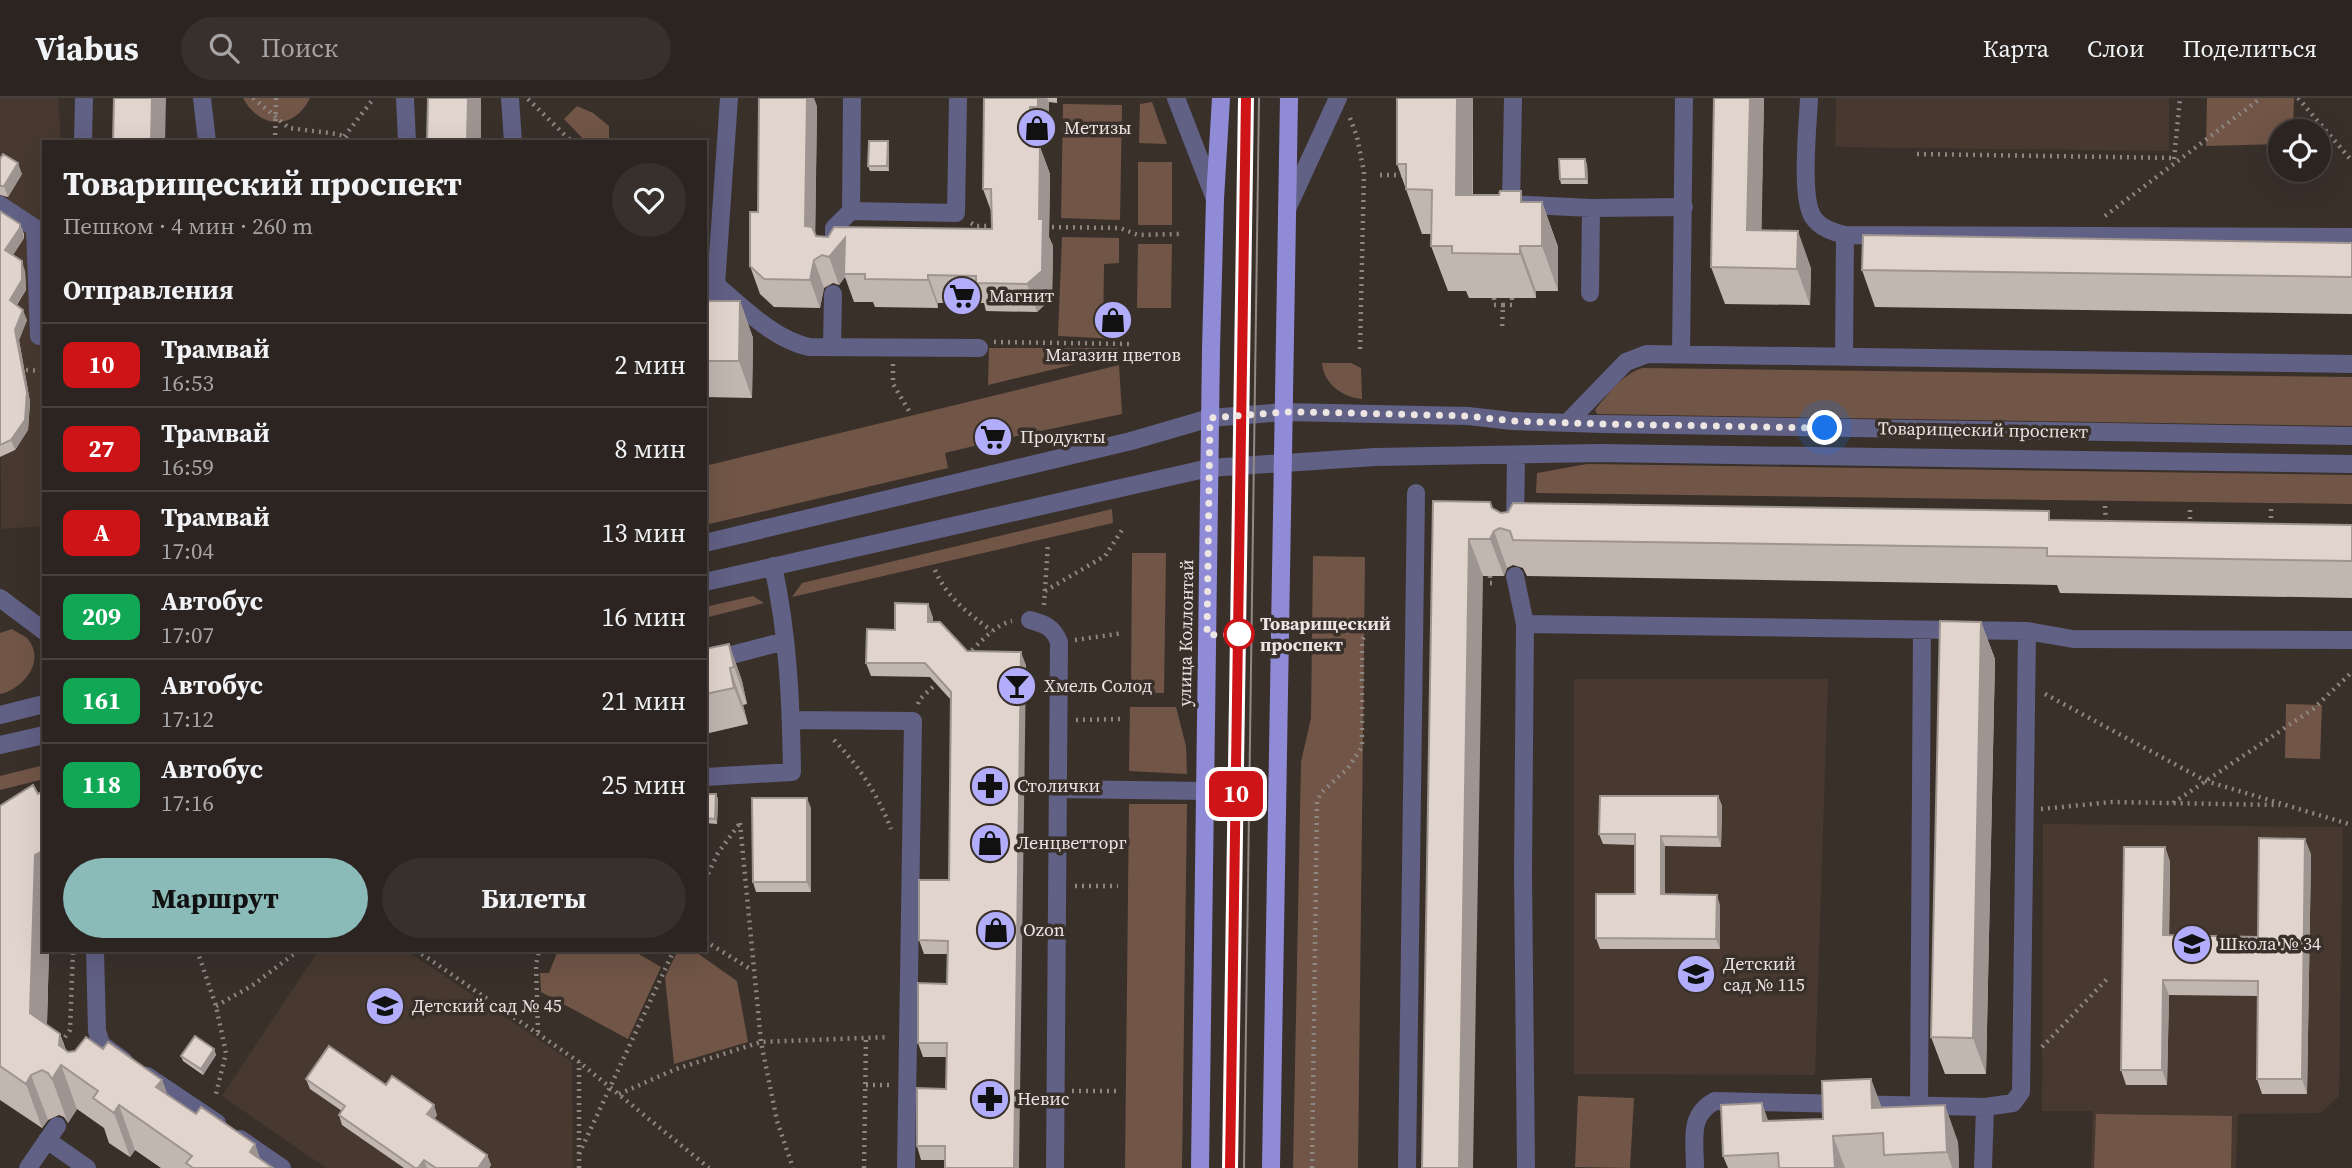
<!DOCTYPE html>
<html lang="ru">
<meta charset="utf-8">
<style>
:root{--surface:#2b2420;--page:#37302d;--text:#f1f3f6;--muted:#a6a4a5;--line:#47413e;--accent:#8bbbb9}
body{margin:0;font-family:"Source Serif 4",serif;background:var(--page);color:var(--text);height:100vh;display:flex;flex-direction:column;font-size:26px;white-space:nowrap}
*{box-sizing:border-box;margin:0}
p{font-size:23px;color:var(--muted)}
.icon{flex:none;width:38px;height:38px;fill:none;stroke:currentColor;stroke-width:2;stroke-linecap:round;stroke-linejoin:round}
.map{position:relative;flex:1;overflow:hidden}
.side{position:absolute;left:42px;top:42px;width:665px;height:812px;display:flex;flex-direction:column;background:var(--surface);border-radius:0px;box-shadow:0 7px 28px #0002,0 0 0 2px var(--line)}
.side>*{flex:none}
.badge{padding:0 14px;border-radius:10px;font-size:24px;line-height:46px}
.buttons{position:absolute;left:2268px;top:21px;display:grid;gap:14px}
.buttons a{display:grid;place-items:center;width:63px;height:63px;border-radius:50%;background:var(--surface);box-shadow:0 7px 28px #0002,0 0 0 2px var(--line);font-size:35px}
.you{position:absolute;width:35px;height:35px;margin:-18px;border:5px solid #fff;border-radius:50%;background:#1a73e8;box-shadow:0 0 0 10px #1a73e833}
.map>.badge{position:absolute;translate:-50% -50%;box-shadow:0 0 0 4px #fff}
h2{padding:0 21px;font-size:26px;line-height:63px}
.round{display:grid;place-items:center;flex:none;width:74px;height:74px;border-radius:37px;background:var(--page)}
.summary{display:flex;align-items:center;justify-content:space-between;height:119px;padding:0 21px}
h1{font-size:33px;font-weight:700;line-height:52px}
.cta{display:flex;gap:14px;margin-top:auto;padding:14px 21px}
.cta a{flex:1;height:80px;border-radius:42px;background:var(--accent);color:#111;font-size:28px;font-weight:700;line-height:80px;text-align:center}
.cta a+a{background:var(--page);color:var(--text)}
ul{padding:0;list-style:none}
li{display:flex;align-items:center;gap:21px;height:84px;padding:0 21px;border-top:2px solid var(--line)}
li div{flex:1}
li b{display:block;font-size:26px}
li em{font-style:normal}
li .badge{min-width:77px;font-weight:700;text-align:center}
header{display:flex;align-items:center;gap:42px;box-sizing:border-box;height:98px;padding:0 35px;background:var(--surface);border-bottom:2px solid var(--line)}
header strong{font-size:33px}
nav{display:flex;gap:38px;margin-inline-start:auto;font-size:24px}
.search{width:490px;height:63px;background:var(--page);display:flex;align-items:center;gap:18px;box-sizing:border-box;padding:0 24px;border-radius:38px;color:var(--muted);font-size:26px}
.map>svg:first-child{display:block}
.built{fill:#473930}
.green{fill:#715647}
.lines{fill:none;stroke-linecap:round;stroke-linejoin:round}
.path{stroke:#8e8681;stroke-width:4.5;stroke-dasharray:2 5;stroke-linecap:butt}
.minor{stroke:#616085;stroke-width:18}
.major{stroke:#908bd7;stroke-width:18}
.tram{stroke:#918984;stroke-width:2}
.wall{fill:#c2b6b0}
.shaded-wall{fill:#9e9490}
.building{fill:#e1d4cd;stroke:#9e9490;stroke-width:2}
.line-casing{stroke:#fff;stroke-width:16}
.line{stroke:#ce1417;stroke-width:10}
.walk{stroke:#ece5e2;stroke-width:7;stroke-dasharray:0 12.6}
.stop-dot{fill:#fff;stroke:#ce1417;stroke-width:3.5}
.labels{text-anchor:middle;stroke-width:7;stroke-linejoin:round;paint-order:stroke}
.poi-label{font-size:18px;fill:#ece5e2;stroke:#39302a;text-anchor:start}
.street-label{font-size:18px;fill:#ece5e2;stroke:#39302a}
.stop-label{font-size:18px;font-weight:bold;fill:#ece5e2;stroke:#39302a;text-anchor:start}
</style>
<header>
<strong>Viabus</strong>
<div class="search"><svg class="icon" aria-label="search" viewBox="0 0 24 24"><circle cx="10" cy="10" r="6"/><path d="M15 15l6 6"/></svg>Поиск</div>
<nav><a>Карта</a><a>Слои</a><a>Поделиться</a></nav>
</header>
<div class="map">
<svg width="2352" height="1070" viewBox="0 0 2352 1070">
<rect width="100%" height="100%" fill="#39302a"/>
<!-- built -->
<path class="built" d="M0 0H58L61 44H44V428L1 431Z
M1836 0H2169V53L1835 49Z
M1574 581H1828L1815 977 1574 976Z
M2043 726 2343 729 2339 998 2321 1015 2238 1016 2236 1070H2091L2093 1013H2042Z
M319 852H406L572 964 573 1070H326L222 998Z"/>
<!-- green -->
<path class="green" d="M243 0H310C294 33 260 31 243 0Z
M2207 0H2294L2293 33H2280V46L2206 48Z
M1152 4 1167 46 1139 45 1140 6Z
M1063 6 1122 7 1120 122 1061 120Z
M577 8 593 15 609 28V44H586L564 21Z
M1138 64H1172V127H1138Z
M1062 139 1119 140V165L1104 166 1103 238 1118 241 1058 238Z
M1138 146H1172L1171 210H1137Z
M989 250H1118V256L988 287Z
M1322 265H1351L1361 270 1362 301C1342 299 1324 286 1322 265Z
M1119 267 1122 316 1012 339 1007 326 975 335 978 347 945 355 948 370 705 427V368Z
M1642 270 2352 279V328L1597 316 1595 312 1598 308C1612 292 1622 277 1642 270Z
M1587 366 2352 377V406L1536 395 1537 375Z
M1112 411 1113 425 792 499 802 485Z
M1132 455H1166L1164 595H1131Z
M1313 458 1365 459 1358 1070H1293L1301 664 1311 620Z
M753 498 764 505 705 520V509Z
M12 531C16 534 23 537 27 540 47 563 23 591 0 596V535Z
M2286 606 2322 607 2320 661 2285 660Z
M1130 609H1176L1186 648 1187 676 1129 673Z
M44 667V681L0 692V678Z
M1129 706H1187L1182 1070H1125Z
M558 852H632L661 869 628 941 541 894 540 875H549Z
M678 852H693L737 883 748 944 674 966 665 879Z
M1578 998 1634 1000 1630 1070 1575 1069Z
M2096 1016 2232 1018 2231 1070H2094Z"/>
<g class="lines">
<!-- path -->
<path class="path" d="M253 0 289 30 337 36 344 38 350 44
M2298 0 2352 63
M528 1 572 44
M1350 20 1357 39 1364 74 1360 253
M275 44 276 0
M340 44 374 0
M1917 56 2174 60
M2174 61 2180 0
M1380 77H1406
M2105 118 2261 0
M971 125 976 128H997
M1045 129 1120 130 1138 137 1179 136
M1494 200V207H1503L1502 232
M1503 207H1512V200
M994 244 1130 246
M1239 251 1240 101
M893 266V286L909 313
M26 272 44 273
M2105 408 2106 427
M2271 411V430
M2190 428V410
M935 472C947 500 968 515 992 533
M1490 478V485H1497
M1045 493 1105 458 1124 429
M1044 507 1048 446
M1075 542 1123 535
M967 557C980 545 994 527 1012 523
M2045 596 2206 683 2352 727
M918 606 920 601 936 586
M1076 622 1121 621
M834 642C859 668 878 697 891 731
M2173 705 2313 611 2352 574
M2041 711 2112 704 2280 707
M740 725 761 944 777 1023 793 1070
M705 782 718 755 740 725
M1075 788H1118
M705 843 752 872
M197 852 216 908 226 955 215 1000
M416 852 579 964 709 1070
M216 908 253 887 299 852
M538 934 536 867 539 852
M61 945 70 932 73 852
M2042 949 2109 879
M866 987H889
M1072 993H1117
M619 996 676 971 761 944 889 939
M579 1056 674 852
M579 1070V964
M864 1070 866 939
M1312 1070 1317 703 1321 695 1348 670 1362 649V543L1366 534 1373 531"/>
<!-- minor -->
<path class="minor" d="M202 0 207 44
M405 0 407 44
M510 0 513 44
M729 0 716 187C744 210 773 241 809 249L979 250
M852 0 851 113 956 115 958 0
M1176 0 1215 101
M1513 0 1511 106 1591 110 1684 109
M1809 0C1808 26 1800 100 1813 119 1820 130 1833 134 1845 137L2352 139
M83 44 84 0
M0 107 35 130 39 238
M1287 111 1338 0
M834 152V130L851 113
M1590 195 1591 110
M705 208 716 187
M832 249 833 196
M1681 256 1684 0
M1844 258 1845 137
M1567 325 1626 264 1647 256 2352 266
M1515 428 1516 358
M705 445 1131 343 1210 320 1284 314 1468 318 1512 323 1603 326 2352 338
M1515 478 1525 526 1523 775 1526 1070
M705 484 1209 370 1375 359 1600 355 2352 366
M0 500 44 533
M1030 522C1045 526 1053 529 1059 544L1055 1070
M1525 526 2027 533 2073 541 2352 542
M705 564 785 543
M0 617 44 606
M791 622 913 623 906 1070
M0 647 44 637
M705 679 792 674C791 605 788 535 773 468
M1058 691 1205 693
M95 852 97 933 101 946 124 963
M147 978 217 1025
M1919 1007 1922 532
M1985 1009 2013 1005 2021 994 2027 533
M240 1041 282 1070
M47 1042 87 1070
M28 1070 57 1028
M1407 1070 1416 395
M1695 1070C1695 1042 1688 1017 1715 1003L1985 1009 1983 1070"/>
<!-- major -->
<path class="major" d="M1200 1070 1211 251 1215 101 1221 0
M1271 1070 1289 0"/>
<!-- tram -->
<path class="tram" d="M1230 1070 1246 0
M1244 1070 1259 0"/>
</g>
<!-- wall -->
<path class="wall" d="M984 0H1057V5L1049 4 1048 36H1040V49L1050 76 1049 139 1053 148 1052 200 1037 214 986 213 984 205H938V210L875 209 873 204H854L845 179 839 187 833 185 824 190 820 210 774 209 760 196 750 168 758 114 817 8 815 135 816 138 828 139 992 131 991 113 983 91Z
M1397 0H1473V97L1525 104H1542L1558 149V193H1536V200H1469L1466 193H1448L1431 148V136H1422L1397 66Z
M1714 0H1764L1761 133 1811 170 1810 207 1725 206 1711 169Z
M889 48V73H870L868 68Z
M0 61 22 76 8 99 0 97Z
M1587 66 1588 86H1561L1560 81Z
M0 113 20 126 24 136V140L13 157 25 173 26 192 17 207 27 222 19 242 30 304 28 332 15 352 0 359Z
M2352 145V216L1875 209 1862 172Z
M705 203H740L753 240 752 300 705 299Z
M1433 403 1493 411 1501 415 2352 427V500L2060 495 2057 487 1527 478 1523 470 1513 467 1507 470 1504 478H1483Z
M928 506 933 520V524L967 553 1026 567 945 1062H921L917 1048 946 991 947 959H923L918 945 947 886 948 856H924L919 842 949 782 951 602 930 579 871 578 866 565 895 532Z
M1981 524 1995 561 1986 976H1945L1931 939Z
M729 546 742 583 747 606 743 607 748 626 705 636V551Z
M705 696H716L718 701 717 726 705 725Z
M1718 698 1722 708 1721 749 1665 748V796L1720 807V851H1600L1596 840 1635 796V747L1603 746 1599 736Z
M0 708 44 852H49L47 927 60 936 66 952 68 954 103 951 162 982 167 996 196 1016 255 1046 260 1061 273 1070H161L135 1052 130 1059 109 1045 104 1030 77 1011 68 1025 64 1019 59 1017 48 1022 42 1030 0 1002Z
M811 710V794H756L753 784Z
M2165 749 2170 764 2169 837 2258 839 2311 756 2307 996H2262L2257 981 2258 898 2169 897 2167 987H2126L2121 972Z
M214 951 216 957 203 977 183 963 181 958Z
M306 981 386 987 437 1017 434 1021 487 1057 491 1067 489 1070H404L342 1027 339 1017 342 1013 310 991Z
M1871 981 1881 1009 1958 1044 1959 1070H1728L1723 1058 1768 1023 1823 1021Z"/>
<!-- shaded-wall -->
<path class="shaded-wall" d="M152 0H166L165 44H151Z
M468 0H481V44H467Z
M807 0H814L817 8 815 156 805 128Z
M1038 0H1047L1049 4 1048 36 1038 9Z
M1457 0H1473L1472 141 1456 97Z
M1750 0H1764L1761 169 1747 132Z
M1030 9 1040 36 1039 76 1029 48Z
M888 43 889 48V73L887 68Z
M1040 49 1050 76 1049 139 1053 148 1052 200 1037 214 1027 186 1039 121Z
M1585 61 1587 66 1588 86 1586 81Z
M18 65 22 76 8 99 4 88Z
M1542 104 1558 149V193L1542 148Z
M20 126 24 140 9 163 5 152Z
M1798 133 1811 170 1810 207 1797 171Z
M845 140 844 176 845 179 839 187 829 159Z
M1520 148 1536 193V200L1520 156Z
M814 162 824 190 820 210 810 182Z
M22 163 25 173 26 192 13 212 10 202Z
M928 177 938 205V210L928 182Z
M740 203 753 240 752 300 739 263Z
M23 212 27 222 19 242 30 304 28 332 15 352 11 342 15 232Z
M1494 433 1507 470 1504 478 1490 441Z
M1469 441 1483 478 1473 1070H1459Z
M928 506 933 520V538L928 524Z
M1981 524 1995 561 1986 976 1973 940Z
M729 546 742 583 747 606 734 569Z
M1021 554 1026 567 1019 1070H1014Z
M730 570 743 607 748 626 734 590Z
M716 696 718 701 717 726 715 721Z
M1718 698 1722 708 1721 749 1718 739Z
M807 700 811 710V794L807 784Z
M1661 738 1665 748V806L1661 796Z
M2305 741 2311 756 2307 996 2302 981Z
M2165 749 2170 764 2169 852 2163 837Z
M44 752V852H49L46 960 30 915 35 757Z
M1717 797 1720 807V851L1716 841Z
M2163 882 2169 897 2167 987 2162 972Z
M60 936 75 977 59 947Z
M214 951 216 957 203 977 201 971Z
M61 967 77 1011 68 1025 52 981Z
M31 977 48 1022 42 1030 26 986Z
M1871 981 1885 1018 1872 1010Z
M162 982 178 1026 156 989Z
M1762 1005 1775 1042 1763 1023Z
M119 1007 135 1052 130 1059 114 1015Z
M434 1007 437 1017 431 1026 427 1016Z
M1945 1007 1958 1044 1959 1070H1952L1947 1054Z
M1833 1038 1845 1070H1835Z
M255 1046 263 1070 250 1054Z
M487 1057 491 1067 489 1070H478Z
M424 1062 427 1070H418Z"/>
<!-- building -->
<path class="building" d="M114 0H152L151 44H113Z
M428 0H468L467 44H427Z
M759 0H807L805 128 812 129 816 138 828 139 834 129 992 131 991 91H983L984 0H1038V9H1030L1029 48 1040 49 1039 121H1043L1042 173 1027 186 976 185V178L928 177V182L865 181V176H844L845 140 829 159 822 157 814 162 810 182 764 181 750 168V114H758Z
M1397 0H1457L1456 97H1499L1500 93H1521V104H1542V148H1520V156L1452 155V148H1431L1432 92 1406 91V66H1397Z
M1714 0H1750L1747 132 1798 133 1797 171 1711 169Z
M869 43H888L887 68H868Z
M3 56 18 65 4 88H0V61Z
M1559 61H1585L1586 81H1560Z
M0 113 20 126V130L5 152 22 163V182L10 202 23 212 15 232 27 294 25 322 11 342 0 347Z
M1863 137 2352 145V179L1862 172Z
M705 203H740L739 263H705Z
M1433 403 1490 404 1492 410 1501 415 1508 414 1513 405 2049 413V422L2352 427V463L2047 458V450L1513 442 1510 433 1500 430 1494 433 1490 441H1469L1459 1070H1422Z
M895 505 928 506V524H940L967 553 1021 554 1014 1070H945V1048H917V990L946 991 947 945H918V885L947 886 948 843 919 842V782H949L951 594 925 565H866L867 531 895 532Z
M1940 523 1981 524 1973 940 1931 939Z
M729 546 734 569 730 570 734 590 705 596V551Z
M33 687 38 696 44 693V752L35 757 30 915 60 936 59 947 68 954 75 953 86 939 103 951 108 944 162 982 156 989 196 1016 201 1009 255 1046 250 1054 273 1070H193L186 1065 192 1058 119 1007 114 1015 93 1000 98 993 61 967 52 981 48 975 42 972 31 977 26 986 0 968V708Z
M705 696H716L715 721 705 720Z
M1600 698H1718V739L1661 738V796L1717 797 1716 841 1596 840V796H1635V736H1599Z
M752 700H807V784H753Z
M2259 740 2305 741 2302 981H2257L2258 883 2163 882 2162 972H2121L2124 749H2165L2163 837 2258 839Z
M195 938 214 951 201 971 181 958Z
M329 948 386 987 392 978 434 1007 427 1016 487 1057 478 1070H436L424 1062 418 1070H415L339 1017 345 1008 306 981Z
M1868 981H1871L1872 1010 1945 1007 1947 1054 1884 1057 1883 1035 1833 1038 1835 1070H1779L1778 1055 1723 1058 1721 1007 1762 1005 1763 1023 1823 1021 1822 983Z"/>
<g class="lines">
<!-- line casing -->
<g class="line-casing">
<path id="line" d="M1230 1070 1246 0"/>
</g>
<!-- line -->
<use href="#line" class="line"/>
<!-- walk -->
<path class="walk" d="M1239 536 1207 537 1210 320 1284 314H1307L1468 318 1513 323 1603 326 1825 330"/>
</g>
<!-- icons -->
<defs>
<g id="shop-disc" transform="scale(2.0125)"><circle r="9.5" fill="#b1adfa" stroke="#39302a"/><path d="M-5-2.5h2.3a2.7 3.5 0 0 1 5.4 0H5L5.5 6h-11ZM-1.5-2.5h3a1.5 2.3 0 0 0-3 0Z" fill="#111"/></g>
<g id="supermarket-disc" transform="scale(2.0125)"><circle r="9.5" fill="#b1adfa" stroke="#39302a"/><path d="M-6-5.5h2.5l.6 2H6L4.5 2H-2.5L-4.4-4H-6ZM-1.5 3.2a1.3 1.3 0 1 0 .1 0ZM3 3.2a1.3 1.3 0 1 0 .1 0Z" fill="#111"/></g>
<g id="bar-disc" transform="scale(2.0125)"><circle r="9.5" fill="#b1adfa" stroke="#39302a"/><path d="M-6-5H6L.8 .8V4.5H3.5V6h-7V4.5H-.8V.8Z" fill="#111"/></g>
<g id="pharmacy-disc" transform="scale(2.0125)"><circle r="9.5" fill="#b1adfa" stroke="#39302a"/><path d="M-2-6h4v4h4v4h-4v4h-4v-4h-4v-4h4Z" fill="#111"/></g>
<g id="school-disc" transform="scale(2.0125)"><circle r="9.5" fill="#b1adfa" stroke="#39302a"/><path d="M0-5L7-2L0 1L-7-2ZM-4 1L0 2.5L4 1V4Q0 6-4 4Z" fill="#111"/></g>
</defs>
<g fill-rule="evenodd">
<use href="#shop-disc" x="1037" y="30"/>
<use href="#supermarket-disc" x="962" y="198"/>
<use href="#shop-disc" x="1113" y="222"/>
<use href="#supermarket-disc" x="993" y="339"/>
<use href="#bar-disc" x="1017" y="588"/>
<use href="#pharmacy-disc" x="990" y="688"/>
<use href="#shop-disc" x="990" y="745"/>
<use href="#shop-disc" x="996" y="832"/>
<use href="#school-disc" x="2192" y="846"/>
<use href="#school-disc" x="1696" y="876"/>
<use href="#school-disc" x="385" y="908"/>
<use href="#pharmacy-disc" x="990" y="1001"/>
</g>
<!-- markers -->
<circle class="stop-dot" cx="1239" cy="536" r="14"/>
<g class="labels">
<!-- poi labels -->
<g class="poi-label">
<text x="1064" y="36">Метизы</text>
<text x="989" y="204">Магнит</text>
<text x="1113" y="263" text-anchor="middle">Магазин цветов</text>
<text x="1020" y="345">Продукты</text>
<text x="1044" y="594">Хмель Солод</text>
<text x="1017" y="694">Столички</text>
<text x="1017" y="751">Ленцветторг</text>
<text x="1023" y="838">Ozon</text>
<text x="2219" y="852">Школа № 34</text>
<text x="1723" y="872">Детский<tspan x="1723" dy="21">сад № 115</tspan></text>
<text x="412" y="914">Детский сад № 45</text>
<text x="1017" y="1007">Невис</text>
</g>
<!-- street labels -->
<g class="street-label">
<text transform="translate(1983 332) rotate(1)" y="6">Товарищеский проспект</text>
<text transform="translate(1186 535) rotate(-89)" y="6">улица Коллонтай</text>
</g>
<!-- stop labels -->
<g class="stop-label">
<text x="1260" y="532">Товарищеский<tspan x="1260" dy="21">проспект</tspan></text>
</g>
</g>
</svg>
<div class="buttons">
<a><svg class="icon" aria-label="locate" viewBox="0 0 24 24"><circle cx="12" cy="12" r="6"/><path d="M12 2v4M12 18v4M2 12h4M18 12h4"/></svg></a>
</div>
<div class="you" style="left:1825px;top:330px"></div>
<b class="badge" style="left:1236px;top:696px;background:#ce1417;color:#fff">10</b>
<section class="side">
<div class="summary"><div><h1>Товарищеский проспект</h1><p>Пешком · 4 мин · 260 m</p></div><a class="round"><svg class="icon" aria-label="heart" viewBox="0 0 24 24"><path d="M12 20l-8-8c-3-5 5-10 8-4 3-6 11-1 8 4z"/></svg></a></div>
<h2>Отправления</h2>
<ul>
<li><span class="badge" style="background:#ce1417;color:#fff">10</span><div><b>Трамвай</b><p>16:53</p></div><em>2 мин</em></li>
<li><span class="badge" style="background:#ce1417;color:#fff">27</span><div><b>Трамвай</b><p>16:59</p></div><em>8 мин</em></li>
<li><span class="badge" style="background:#ce1417;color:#fff">А</span><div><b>Трамвай</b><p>17:04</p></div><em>13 мин</em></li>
<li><span class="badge" style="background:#10a855;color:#fff">209</span><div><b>Автобус</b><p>17:07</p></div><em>16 мин</em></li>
<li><span class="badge" style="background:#10a855;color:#fff">161</span><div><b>Автобус</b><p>17:12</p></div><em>21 мин</em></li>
<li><span class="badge" style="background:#10a855;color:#fff">118</span><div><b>Автобус</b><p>17:16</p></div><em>25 мин</em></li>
</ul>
<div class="cta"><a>Маршрут</a><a>Билеты</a></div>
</section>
</div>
